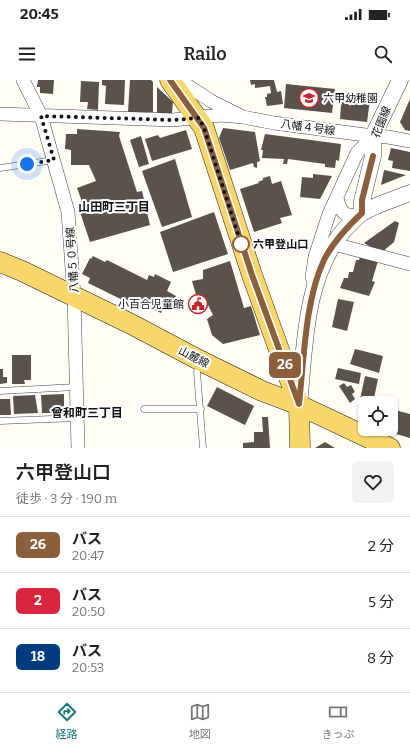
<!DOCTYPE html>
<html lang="ja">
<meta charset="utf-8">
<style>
:root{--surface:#fff;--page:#f2f2f2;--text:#222;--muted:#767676;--line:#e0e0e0;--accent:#0f766e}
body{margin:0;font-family:Bitter,"Noto Sans JP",serif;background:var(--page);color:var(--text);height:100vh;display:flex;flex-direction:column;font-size:15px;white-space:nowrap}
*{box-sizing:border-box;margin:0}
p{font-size:13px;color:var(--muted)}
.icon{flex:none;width:22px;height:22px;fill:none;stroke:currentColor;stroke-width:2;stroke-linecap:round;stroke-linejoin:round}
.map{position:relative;height:368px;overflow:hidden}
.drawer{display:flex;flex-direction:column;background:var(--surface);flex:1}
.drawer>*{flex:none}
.badge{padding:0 8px;border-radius:6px;font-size:14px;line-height:26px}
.controls{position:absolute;left:358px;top:316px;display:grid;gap:8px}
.controls a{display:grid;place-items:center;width:40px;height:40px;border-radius:6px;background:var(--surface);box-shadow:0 1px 3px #0004;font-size:20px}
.you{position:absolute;width:20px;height:20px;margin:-10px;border:3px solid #fff;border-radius:50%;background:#1a73e8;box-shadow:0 0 0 6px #1a73e833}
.map>.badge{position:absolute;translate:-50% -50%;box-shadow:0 0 0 2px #fff}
.round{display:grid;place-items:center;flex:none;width:42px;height:42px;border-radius:6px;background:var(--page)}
.headline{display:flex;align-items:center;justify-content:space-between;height:68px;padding:0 16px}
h1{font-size:19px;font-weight:600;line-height:30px}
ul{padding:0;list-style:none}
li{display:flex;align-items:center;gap:12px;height:56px;padding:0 16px;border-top:1px solid var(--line)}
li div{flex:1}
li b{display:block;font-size:15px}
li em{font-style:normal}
li .badge{min-width:44px;font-weight:700;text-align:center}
.status{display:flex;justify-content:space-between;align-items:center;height:28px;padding:0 20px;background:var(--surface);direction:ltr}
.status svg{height:11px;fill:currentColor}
header{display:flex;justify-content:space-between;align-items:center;height:52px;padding:0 16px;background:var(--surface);font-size:18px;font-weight:600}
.dock{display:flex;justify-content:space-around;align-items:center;height:56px;border-top:1px solid var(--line);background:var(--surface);font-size:11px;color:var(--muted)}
.dock a{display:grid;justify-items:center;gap:2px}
.dock .active{color:var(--accent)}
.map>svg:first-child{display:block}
.building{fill:#5a524d}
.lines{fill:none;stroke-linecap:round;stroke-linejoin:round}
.service-casing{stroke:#444;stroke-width:7}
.minor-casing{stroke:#444;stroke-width:14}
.tertiary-casing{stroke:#444;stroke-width:17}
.primary-casing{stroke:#222;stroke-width:21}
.service{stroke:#fff;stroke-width:6}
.minor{stroke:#fff;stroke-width:13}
.tertiary{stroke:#fff;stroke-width:16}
.primary{stroke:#f9d66b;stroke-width:20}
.line-casing{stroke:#fff;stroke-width:9}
.line{stroke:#8b5e3c;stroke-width:6}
.walk{stroke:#111;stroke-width:4;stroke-dasharray:0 7.2}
.stop-dot{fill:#fff;stroke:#8b5e3c;stroke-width:2}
.labels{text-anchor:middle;stroke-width:4;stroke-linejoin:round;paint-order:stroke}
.poi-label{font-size:11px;fill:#111;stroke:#fff;text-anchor:start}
.street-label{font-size:11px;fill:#111;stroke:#fff}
.stop-label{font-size:11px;font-weight:bold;fill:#111;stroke:#fff;text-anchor:start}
.neighbourhood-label{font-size:12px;font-weight:bold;fill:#111;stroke:#fff}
</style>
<div class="status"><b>20:45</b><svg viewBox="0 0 49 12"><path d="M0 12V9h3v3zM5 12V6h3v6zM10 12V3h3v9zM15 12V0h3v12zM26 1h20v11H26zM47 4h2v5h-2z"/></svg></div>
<header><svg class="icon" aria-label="menu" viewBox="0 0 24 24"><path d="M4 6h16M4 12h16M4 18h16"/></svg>Railo<svg class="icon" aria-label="search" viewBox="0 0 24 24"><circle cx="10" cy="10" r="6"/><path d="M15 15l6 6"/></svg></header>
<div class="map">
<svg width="410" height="368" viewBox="0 0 410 368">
<rect width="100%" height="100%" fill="#fffdf5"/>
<!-- building -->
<path class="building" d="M38 0H54L53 14 40 13V7H37Z
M102 0H125L124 25 105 24 106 6 102 5Z
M130 0H151L153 2V32H128Z
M250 0H274L277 12 281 11 283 24 267 26 265 17H267V14L271 13 270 6 255 8V4L251 5Z
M81 1 99 2 98 30 87 29 88 22H80Z
M286 4 335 9 332 33 284 28Z
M157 7 173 22 172 33 157 34Z
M342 12 363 16 370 20 367 42 340 39Z
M410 19V51L405 50 400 42Z
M223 48 255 52 260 81 257 82V88L254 87 253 83 230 90 219 58Z
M77 49 120 52 119 56 137 112 142 111 150 145 90 162 80 132 85 130 77 108 96 101 89 85H71V70L65 69 66 54H77Z
M186 50 192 69 152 81 145 59 158 55 160 58Z
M265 54 341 64 339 81 336 80 335 88 325 87V84L288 79 287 84H283L284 79 262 78 263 70H261Z
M141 56 149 84 139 87 130 60Z
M391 68 410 72V91L392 88 393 81 388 80Z
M175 79 192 137 162 147 142 91Z
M384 90 406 95 381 105Z
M313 94 332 96 320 119 300 117 302 97 313 98Z
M270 96 272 104 281 101 292 135 280 138 282 143 254 152 240 109 259 103 258 102 263 100V98Z
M214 132 228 174 173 192 160 152Z
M395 141 399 143 394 162 381 173 364 163Z
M93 176 105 182 107 180 147 200 149 195 154 197 155 194 171 202 167 211 176 216 172 224 166 221 161 233 145 225 143 230 88 203 90 198 82 194 90 178 91 179Z
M360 177 378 181 372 201 375 202 369 216 340 208 344 198H348L349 192H353L356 180H359Z
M230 181 244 228 251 226 260 255 223 264 212 255 207 239 213 235 207 223 199 225 192 201 203 199V190Z
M338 219 354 222 347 251 332 247Z
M355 269 383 276 379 293 350 284Z
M12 275H31V300H24L25 304H12Z
M338 288 361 293 359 304 335 299Z
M0 289H3V297H7V303L0 304Z
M365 296 378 299 373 323H365V326L359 324Z
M344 303 347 307 351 305 355 312 352 314 355 319 350 323 339 306Z
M217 307 254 326 245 345 207 326Z
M64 314V333H42L41 315Z
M35 315 38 333 14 334 13 316Z
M0 319H10L11 335H0Z
M391 329 410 334V358L389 352 386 349H391Z
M262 337H268L270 368H243V363L254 362V352H263Z
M325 362 335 368H315Z"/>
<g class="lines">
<!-- service casing -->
<g class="service-casing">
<path id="service" d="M0 88 54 80
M200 283 197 292 203 368
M0 311 76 307
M144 329H201
M0 341 77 338"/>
</g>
<!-- minor casing -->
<g class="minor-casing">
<path id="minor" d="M23 0 41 36 68 132 74 217 78 368
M179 0 211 21 243 37 274 43 373 56 388 57 410 61
M0 34 173 40 221 35 243 37
M337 118C341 134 346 139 362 133
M334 164 410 184
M314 202 312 197 315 177 329 134 357 73 373 56"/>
</g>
<!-- tertiary casing -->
<g class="tertiary-casing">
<path id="tertiary" d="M362 133V121L373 76V56L400 0
M299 325C305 266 304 197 344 150 350 144 356 137 362 133 375 125 395 119 410 113"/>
</g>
<!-- primary casing -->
<g class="primary-casing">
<path id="primary" d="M170 0 204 48 252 195 299 325 300 368
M0 182 22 191 131 244 201 281 262 311 299 325 390 368"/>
</g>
<!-- service -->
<use href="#service" class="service"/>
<!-- minor -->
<use href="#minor" class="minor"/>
<!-- tertiary -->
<use href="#tertiary" class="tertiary"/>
<!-- primary -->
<use href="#primary" class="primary"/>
</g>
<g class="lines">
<!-- line casing -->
<g class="line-casing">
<path id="line" d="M170 0 204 48 252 195 299 324C304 280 305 220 324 180 333 162 347 147 362 133V120L373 76"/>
</g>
<!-- line -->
<use href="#line" class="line"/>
<!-- walk -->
<path class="walk" d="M27 84 54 80 41 36 173 40 199 38 204 48 241 164"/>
</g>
<!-- icons -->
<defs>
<g id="school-ring" transform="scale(1)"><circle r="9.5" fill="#fff" stroke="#c4262e" stroke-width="1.5"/><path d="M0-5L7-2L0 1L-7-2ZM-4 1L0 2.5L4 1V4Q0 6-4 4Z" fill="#c4262e"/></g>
<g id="civic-ring" transform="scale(1)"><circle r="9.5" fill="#fff" stroke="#c4262e" stroke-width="1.5"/><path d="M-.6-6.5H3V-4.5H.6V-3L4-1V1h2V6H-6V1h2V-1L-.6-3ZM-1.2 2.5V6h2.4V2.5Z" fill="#c4262e"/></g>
</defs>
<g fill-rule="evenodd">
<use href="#school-ring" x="309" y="18"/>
<use href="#civic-ring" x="198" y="224"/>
</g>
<!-- markers -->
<circle class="stop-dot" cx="241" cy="164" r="8"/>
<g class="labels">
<!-- poi labels -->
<g class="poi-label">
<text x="323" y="22">六甲幼稚園</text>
<text x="184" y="228" text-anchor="end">小百合児童館</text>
</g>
<!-- street labels -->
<g class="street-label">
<text transform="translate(381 42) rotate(-68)" y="4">花園線</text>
<text transform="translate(308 47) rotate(8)" y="4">八幡４号線</text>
<text transform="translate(72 180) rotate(-94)" y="4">八幡５０号線</text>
<text transform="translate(194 277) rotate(27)" y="4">山麓線</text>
</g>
<!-- stop labels -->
<g class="stop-label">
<text x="253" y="168">六甲登山口</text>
</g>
<!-- neighbourhood labels -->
<g class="neighbourhood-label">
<text x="114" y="131">山田町三丁目</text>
<text x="87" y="337">曾和町三丁目</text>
</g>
</g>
</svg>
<div class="controls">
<a><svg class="icon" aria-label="locate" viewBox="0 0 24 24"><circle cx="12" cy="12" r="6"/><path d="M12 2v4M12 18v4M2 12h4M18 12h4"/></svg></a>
</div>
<div class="you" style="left:27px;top:84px"></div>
<b class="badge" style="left:285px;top:285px;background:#8b5e3c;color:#fff">26</b>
</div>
<section class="drawer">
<div class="headline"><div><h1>六甲登山口</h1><p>徒歩 · 3 分 · 190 m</p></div><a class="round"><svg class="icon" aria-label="heart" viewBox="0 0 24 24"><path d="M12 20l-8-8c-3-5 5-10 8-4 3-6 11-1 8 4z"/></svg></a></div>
<ul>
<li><span class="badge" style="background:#8b5e3c;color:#fff">26</span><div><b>バス</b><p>20:47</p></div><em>2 分</em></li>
<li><span class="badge" style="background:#d7263d;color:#fff">2</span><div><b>バス</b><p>20:50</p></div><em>5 分</em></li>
<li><span class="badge" style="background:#003b80;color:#fff">18</span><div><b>バス</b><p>20:53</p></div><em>8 分</em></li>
</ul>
</section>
<nav class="dock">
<a class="active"><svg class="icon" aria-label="directions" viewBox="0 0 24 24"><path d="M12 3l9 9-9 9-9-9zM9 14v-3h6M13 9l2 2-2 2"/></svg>経路</a>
<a><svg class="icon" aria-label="map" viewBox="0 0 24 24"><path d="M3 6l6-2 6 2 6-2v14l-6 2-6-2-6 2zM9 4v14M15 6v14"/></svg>地図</a>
<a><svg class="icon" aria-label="tickets" viewBox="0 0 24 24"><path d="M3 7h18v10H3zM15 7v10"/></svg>きっぷ</a>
</nav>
